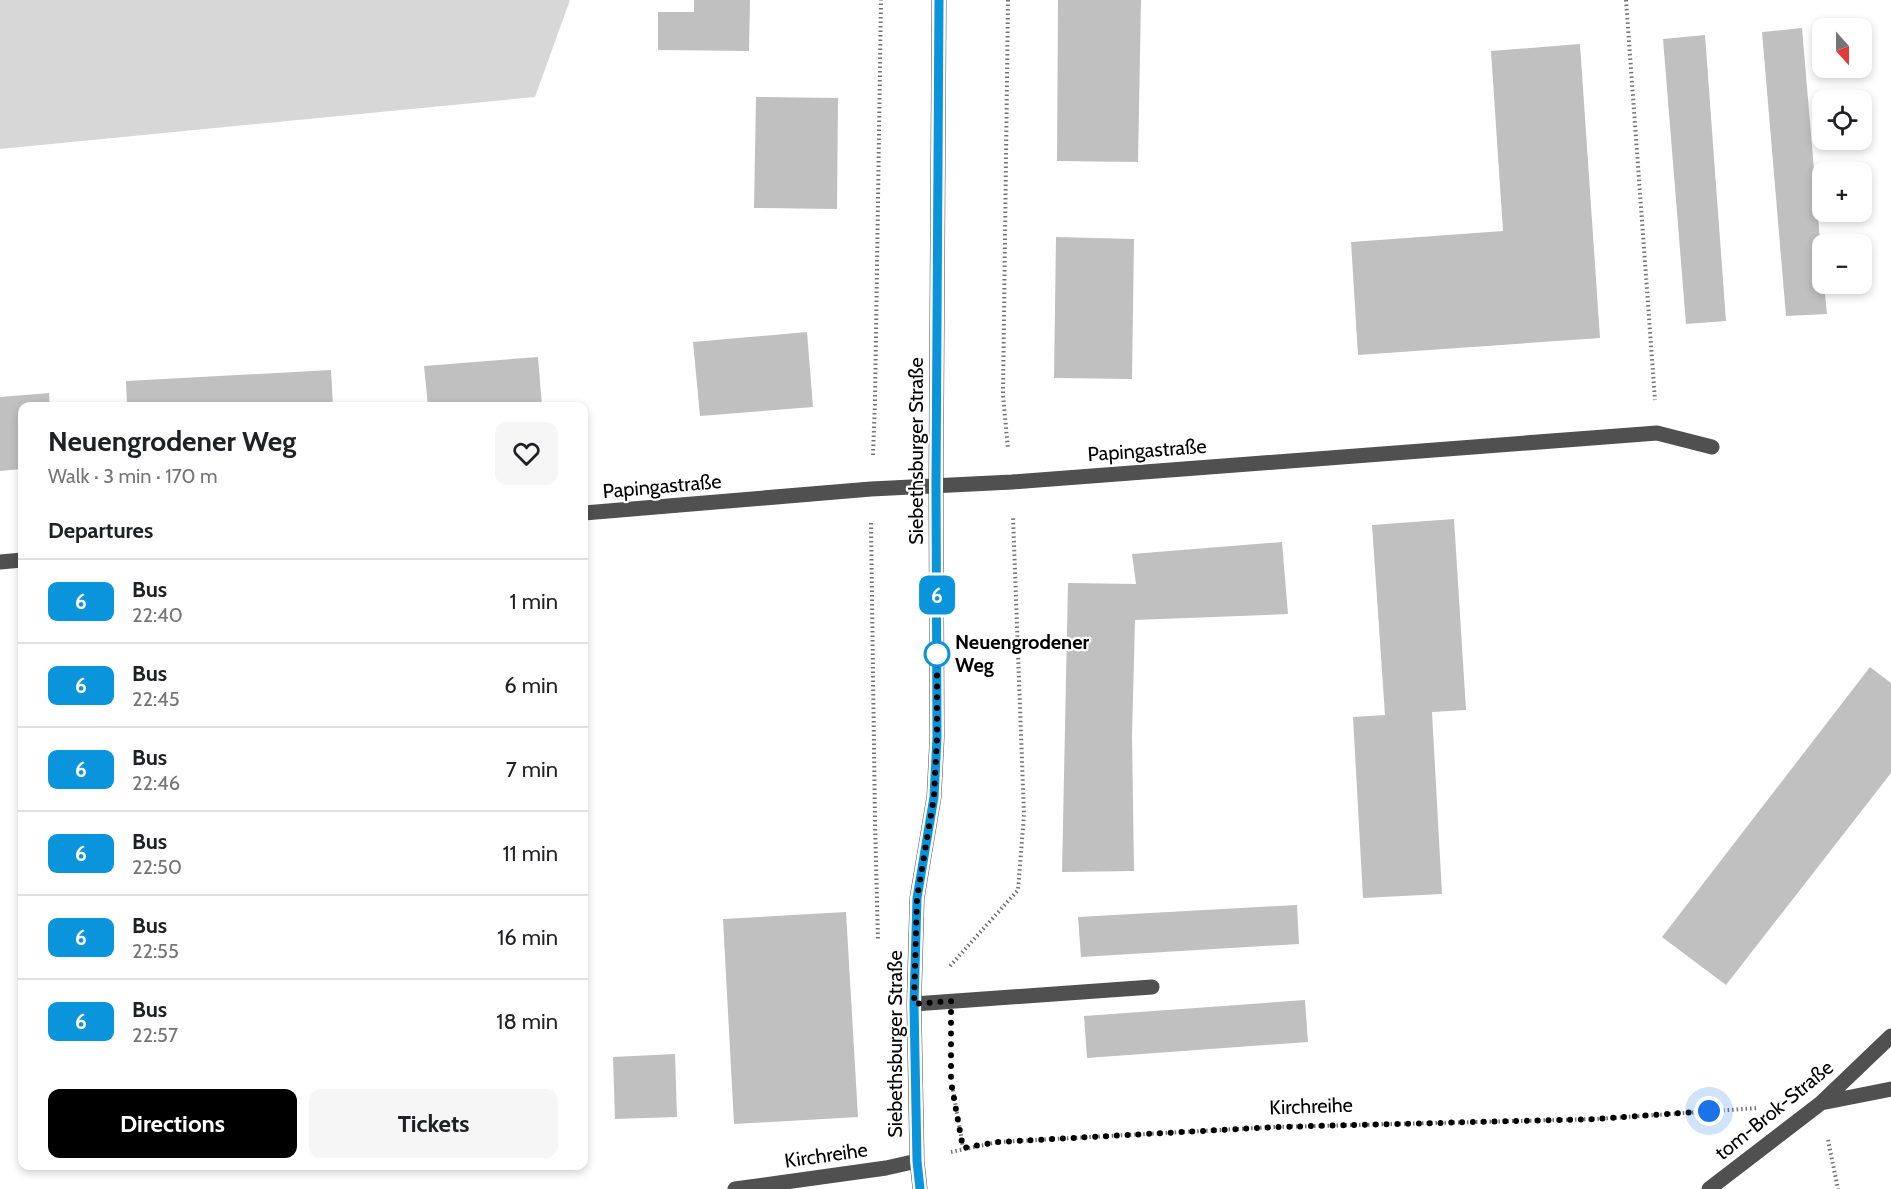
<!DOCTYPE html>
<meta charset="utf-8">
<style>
:root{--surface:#fff;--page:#f6f6f6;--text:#202124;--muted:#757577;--line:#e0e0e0;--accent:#000}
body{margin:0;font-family:Cabin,sans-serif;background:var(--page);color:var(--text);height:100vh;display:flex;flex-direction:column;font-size:22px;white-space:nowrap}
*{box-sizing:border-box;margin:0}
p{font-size:20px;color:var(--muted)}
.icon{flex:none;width:33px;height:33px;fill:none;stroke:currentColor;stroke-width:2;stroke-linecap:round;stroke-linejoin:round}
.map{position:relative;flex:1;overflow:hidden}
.sheet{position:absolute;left:18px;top:402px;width:570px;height:768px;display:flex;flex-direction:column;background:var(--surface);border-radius:12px;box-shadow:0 3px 9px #0003}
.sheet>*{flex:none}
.badge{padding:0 12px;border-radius:9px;font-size:21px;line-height:39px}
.needle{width:39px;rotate:159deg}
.buttons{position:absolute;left:1812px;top:18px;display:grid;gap:12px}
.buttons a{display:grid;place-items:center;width:60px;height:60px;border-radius:12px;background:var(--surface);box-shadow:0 3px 9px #0003;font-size:30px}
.you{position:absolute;width:30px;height:30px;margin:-15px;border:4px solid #fff;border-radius:50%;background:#1a73e8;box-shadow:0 0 0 9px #1a73e833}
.map>.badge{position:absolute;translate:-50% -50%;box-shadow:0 0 0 3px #fff}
h2{padding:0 30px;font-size:22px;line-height:54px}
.round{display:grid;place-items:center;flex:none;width:63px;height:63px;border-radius:12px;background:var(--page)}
.headline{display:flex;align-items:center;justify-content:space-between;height:102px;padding:0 30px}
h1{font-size:28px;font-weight:800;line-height:45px}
.primary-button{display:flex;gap:12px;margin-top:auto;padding:12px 30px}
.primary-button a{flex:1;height:69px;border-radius:12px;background:var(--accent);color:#fff;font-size:24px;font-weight:800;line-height:69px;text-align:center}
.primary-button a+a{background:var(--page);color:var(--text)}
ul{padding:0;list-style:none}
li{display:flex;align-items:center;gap:18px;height:84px;padding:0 30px;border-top:2px solid var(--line)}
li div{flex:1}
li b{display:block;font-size:22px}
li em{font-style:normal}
li .badge{min-width:66px;font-weight:700;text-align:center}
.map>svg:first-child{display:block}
.green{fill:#d7d7d7}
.building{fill:#c0c0c0}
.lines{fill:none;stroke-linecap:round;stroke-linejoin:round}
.path{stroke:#727272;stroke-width:4;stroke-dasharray:1.5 3;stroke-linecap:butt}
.minor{stroke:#505050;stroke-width:15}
.line-casing{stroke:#fff;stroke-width:14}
.line{stroke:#0994dc;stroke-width:9}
.walk{stroke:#000;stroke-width:6;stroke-dasharray:0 10.8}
.stop-dot{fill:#fff;stroke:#0994dc;stroke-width:3}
.labels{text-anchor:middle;stroke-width:4.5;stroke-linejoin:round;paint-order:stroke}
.street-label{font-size:20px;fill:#000;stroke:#fff}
.stop-label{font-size:20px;font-weight:bold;fill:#000;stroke:#fff;text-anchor:start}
</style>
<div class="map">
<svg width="1891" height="1189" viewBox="0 0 1891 1189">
<rect width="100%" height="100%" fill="#fff"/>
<!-- green -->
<path class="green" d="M0 0H570L535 97 0 149Z"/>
<!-- building -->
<path class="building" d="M694 0H750L749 51 658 50V12H694Z
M1058 0H1141L1138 162 1057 161Z
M1802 28 1822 264V284H1824L1827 314 1786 316 1762 32Z
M1705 35 1726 321 1686 324 1663 39Z
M1580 44 1600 338 1358 355 1351 242 1503 231 1491 51Z
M756 97 838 98 837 209 754 208Z
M1056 237 1134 239 1132 379 1054 378Z
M807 332 813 407 700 416 693 342Z
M538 357 542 406H428L424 366Z
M331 370 333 406H127L126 381Z
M49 393 50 406H22V469L0 471V397Z
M1454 519 1466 710 1432 712 1442 894 1363 898 1353 717 1385 715 1372 525Z
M1282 542 1288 614 1135 620 1132 735 1134 871 1062 872 1068 583 1136 584 1132 554Z
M1870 667 1891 683V773L1726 985 1662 937Z
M1297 905 1299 944 1081 957 1078 917Z
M846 912 858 1117 734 1124 723 919Z
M1305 1000 1308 1042 1087 1058 1084 1016Z
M675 1054 677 1117 615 1119 613 1057Z"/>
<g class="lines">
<!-- path -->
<path class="path" d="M1008 0 1003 395 1008 449
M1626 0 1655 400
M873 455 875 402 881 0
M871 523 875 822 878 941
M950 966 1018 890 1024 815 1013 517
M953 1090 963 1148
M1828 1140 1838 1189
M951 1152 998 1142 1275 1127 1597 1119 1758 1108"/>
<!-- minor -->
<path class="minor" d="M584 513 871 489 1012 482 1657 433 1712 447
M0 562 22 560
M914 1004 1152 987
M1821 1103 1891 1089
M735 1189 886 1168 917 1161
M920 1189 917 1161 914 1004 917 898 934 797 937 737 936 486 939 0
M1709 1189 1821 1103 1891 1036"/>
</g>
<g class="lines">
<!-- line casing -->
<g class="line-casing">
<path id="line" d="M920 1189 917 1161 914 1004 917 898 934 797 937 737 936 486 939 0"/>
</g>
<!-- line -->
<use href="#line" class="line"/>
<!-- walk -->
<path class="walk" d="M937 654V737L934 797 917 898 914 1004 951 1001V1082L963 1148 998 1142 1275 1127 1597 1119 1709 1111"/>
</g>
<!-- markers -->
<circle class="stop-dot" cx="937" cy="654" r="12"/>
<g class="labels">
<!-- street labels -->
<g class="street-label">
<text transform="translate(1147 450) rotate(-4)" y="7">Papingastraße</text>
<text transform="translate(916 451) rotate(-90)" y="7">Siebethsburger Straße</text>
<text transform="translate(662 486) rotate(-5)" y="7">Papingastraße</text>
<text transform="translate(895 1044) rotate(-90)" y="7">Siebethsburger Straße</text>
<text transform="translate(1311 1106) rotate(-2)" y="7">Kirchreihe</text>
<text transform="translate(1774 1110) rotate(-39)" y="7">tom-Brok-Straße</text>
<text transform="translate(826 1155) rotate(-8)" y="7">Kirchreihe</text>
</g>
<!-- stop labels -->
<g class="stop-label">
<text x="955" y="649">Neuengrodener<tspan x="955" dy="23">Weg</tspan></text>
</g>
</g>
</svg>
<div class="buttons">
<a><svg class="needle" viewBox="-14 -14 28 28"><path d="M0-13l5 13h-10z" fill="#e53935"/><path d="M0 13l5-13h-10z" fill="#757577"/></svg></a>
<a><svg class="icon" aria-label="locate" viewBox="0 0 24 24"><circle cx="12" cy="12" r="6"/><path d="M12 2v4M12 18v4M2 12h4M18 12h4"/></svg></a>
<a>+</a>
<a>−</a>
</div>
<div class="you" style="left:1709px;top:1111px"></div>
<b class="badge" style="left:937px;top:595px;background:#0994dc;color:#fff">6</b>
<section class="sheet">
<div class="headline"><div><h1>Neuengrodener Weg</h1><p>Walk · 3 min · 170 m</p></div><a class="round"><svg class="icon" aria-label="heart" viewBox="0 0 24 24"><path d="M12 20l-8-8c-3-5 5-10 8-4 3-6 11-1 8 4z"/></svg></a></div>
<h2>Departures</h2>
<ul>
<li><span class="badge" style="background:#0994dc;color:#fff">6</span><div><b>Bus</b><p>22:40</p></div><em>1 min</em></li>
<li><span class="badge" style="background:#0994dc;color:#fff">6</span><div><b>Bus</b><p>22:45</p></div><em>6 min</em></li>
<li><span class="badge" style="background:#0994dc;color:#fff">6</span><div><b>Bus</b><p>22:46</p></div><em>7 min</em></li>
<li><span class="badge" style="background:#0994dc;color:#fff">6</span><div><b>Bus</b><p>22:50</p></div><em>11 min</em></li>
<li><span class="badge" style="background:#0994dc;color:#fff">6</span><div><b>Bus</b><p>22:55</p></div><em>16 min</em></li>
<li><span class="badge" style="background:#0994dc;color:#fff">6</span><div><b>Bus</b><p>22:57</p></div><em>18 min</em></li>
</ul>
<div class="primary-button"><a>Directions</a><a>Tickets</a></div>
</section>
</div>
